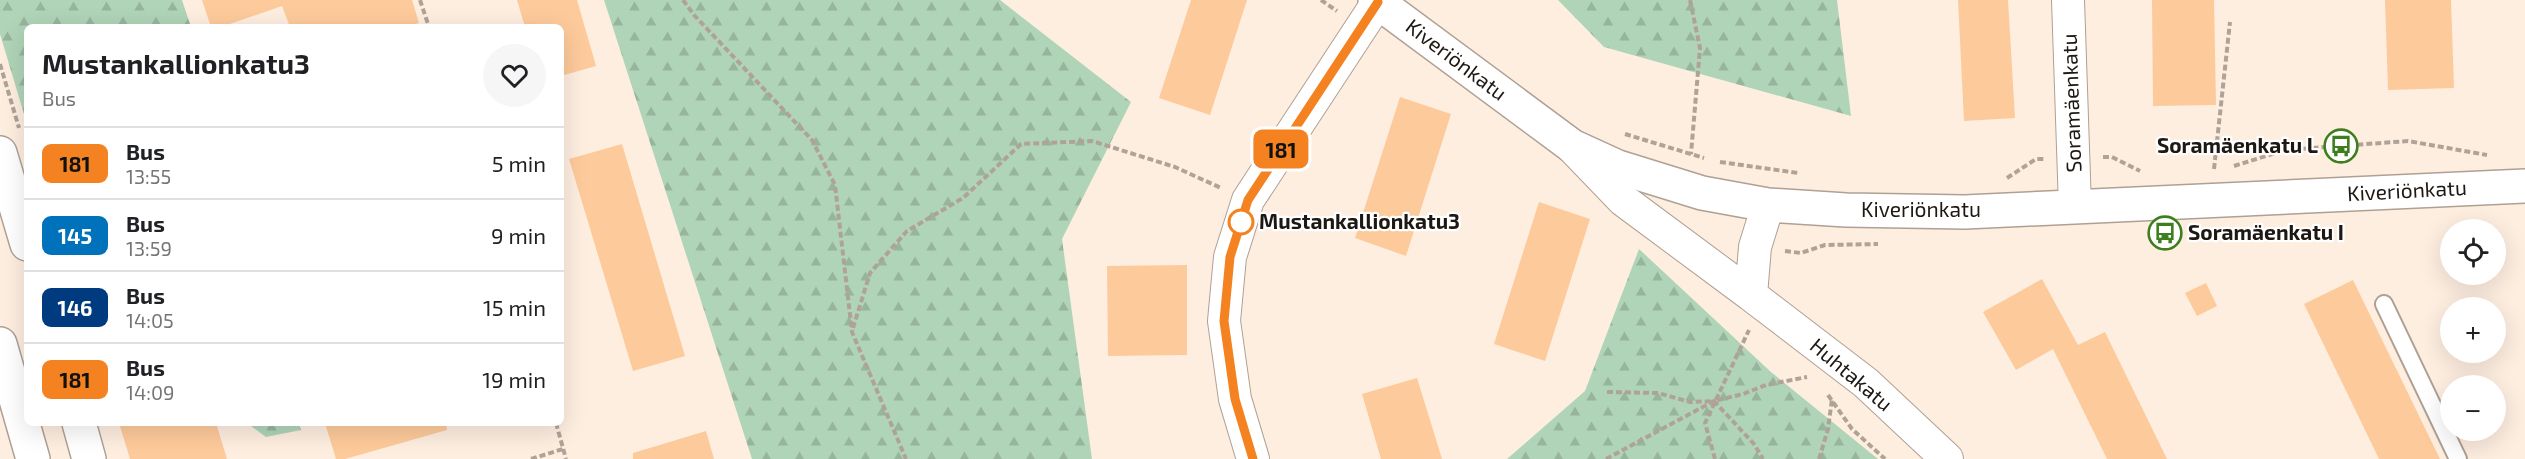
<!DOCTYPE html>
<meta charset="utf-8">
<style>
:root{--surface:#fff;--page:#f6f6f6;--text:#202124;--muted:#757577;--line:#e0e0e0}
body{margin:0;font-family:"Exo 2",sans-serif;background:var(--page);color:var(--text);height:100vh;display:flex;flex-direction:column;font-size:22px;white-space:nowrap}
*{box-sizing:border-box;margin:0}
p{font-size:20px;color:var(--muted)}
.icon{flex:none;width:33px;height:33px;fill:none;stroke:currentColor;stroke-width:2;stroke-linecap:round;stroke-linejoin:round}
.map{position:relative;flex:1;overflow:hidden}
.panel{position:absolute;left:24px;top:24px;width:540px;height:402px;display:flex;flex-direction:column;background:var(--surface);border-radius:9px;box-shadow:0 6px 24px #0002}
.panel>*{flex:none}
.badge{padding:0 12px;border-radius:9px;font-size:21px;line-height:39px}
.buttons{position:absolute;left:2440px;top:219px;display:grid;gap:12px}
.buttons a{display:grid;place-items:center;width:66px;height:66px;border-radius:50%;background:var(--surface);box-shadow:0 6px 24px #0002;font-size:30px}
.map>.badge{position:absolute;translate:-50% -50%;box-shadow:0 0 0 3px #fff}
.round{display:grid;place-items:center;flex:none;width:63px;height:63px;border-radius:32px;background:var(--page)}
.headline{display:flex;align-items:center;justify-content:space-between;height:102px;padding:0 18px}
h1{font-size:28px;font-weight:700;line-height:45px}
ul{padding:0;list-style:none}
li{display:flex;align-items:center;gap:18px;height:72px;padding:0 18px;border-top:2px solid var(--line)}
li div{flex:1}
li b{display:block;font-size:22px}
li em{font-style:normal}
li .badge{min-width:66px;font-weight:700;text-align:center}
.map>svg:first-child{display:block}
.forest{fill:url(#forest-firs)}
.building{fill:#fdca9b}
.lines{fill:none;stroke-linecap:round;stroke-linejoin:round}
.lane-casing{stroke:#afa094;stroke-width:20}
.street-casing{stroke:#afa094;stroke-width:34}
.secondary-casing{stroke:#afa094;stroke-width:36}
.path{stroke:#afa398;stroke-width:4;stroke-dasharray:6 3;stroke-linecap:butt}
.lane{stroke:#fff;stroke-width:16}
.street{stroke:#fff;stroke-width:32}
.secondary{stroke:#fff;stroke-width:33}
.line-casing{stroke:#fff;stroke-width:14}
.line{stroke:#f58220;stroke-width:9}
.stop-dot{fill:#fff;stroke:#f58220;stroke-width:3}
.labels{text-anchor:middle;stroke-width:4.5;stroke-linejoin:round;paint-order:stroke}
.street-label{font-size:21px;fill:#1d1813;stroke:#fff}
.poi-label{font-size:21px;font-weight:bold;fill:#1d1813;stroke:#fff;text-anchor:end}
.stop-label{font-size:21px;font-weight:bold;fill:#1d1813;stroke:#fff;text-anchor:start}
</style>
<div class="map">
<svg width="2525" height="459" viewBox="0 0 2525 459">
<defs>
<pattern id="forest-firs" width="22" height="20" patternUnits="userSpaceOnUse" patternTransform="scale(1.5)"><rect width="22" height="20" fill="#b0d4b8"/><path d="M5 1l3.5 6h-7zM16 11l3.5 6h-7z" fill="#97b59d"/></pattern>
</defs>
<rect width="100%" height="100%" fill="#feeee0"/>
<!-- forest -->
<path class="forest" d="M0 0H182L191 27H27V124L0 34Z
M604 0H1000L1131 102 1062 239 1092 459H752Z
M1558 0H1837L1851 116 1604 47Z
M1639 249 1771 372 1878 459H1507L1585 391Z
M247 423H299L301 430 266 437Z"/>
<!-- building -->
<path class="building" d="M202 0H412L419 23 406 27H290L282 6 221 27H211Z
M517 0H577L596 66 561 76V27H525Z
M1191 0H1247L1210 115 1159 98Z
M1958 0H2008L2015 118 1964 121Z
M2152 0H2214L2216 105 2153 106Z
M2385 0H2451L2454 88 2388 90Z
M1400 97 1451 114 1406 256 1355 238Z
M622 144 685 356 633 371 569 159Z
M1539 202 1590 219 1545 361 1494 344Z
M1187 265V355L1108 356 1107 266Z
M2042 279 2078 345 2105 332 2167 459H2107L2053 349 2016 370 1983 312Z
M2353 280 2440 459H2379L2304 304Z
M2206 283 2217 306 2197 316 2185 293Z
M1417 378 1442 459H1381L1362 394Z
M119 423H216L227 459H130Z
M325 423H446L447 430 345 459H336Z
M706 431 714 459H633V453Z"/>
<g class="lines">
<!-- lane casing -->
<g class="lane-casing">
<path id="lane" d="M2384 304 2458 459"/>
</g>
<!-- street casing -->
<g class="street-casing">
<path id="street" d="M2068 0 2075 207
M1572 147 1623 200 1751 295
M1768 205 1755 247 1751 295 1866 383 1947 459
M1253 459 1235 399 1224 321 1230 257 1248 200 1378 2"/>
</g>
<!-- secondary casing -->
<g class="secondary-casing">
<path id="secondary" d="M1375 0 1572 146 1618 167 1702 193 1768 205 1846 210 1965 212 2525 186
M0 153 27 244
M0 344 33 459
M79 423 89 459"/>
</g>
<!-- path -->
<path class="path" d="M420 0 429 27
M683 0 694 15 812 140 835 185 852 332 906 459
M1321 0 1337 11
M1690 0 1700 48 1691 154
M0 64 19 128
M1625 134 1704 158
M2103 157H2112L2140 171
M1720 162 1798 173
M2234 166 2285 150 2408 141 2487 155
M2214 169 2230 22
M2007 178 2036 159H2045
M1785 251 1801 253 1825 245 1878 244
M853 328 870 273 907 231 963 198 1021 144 1092 141 1175 167 1221 188
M1607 392 1658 393 1690 402 1714 401 1754 444 1763 459
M1828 395 1852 429 1885 459
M556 423 566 459
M531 459 563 449
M1606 459 1714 401 1743 394 1766 385 1807 377
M1715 459 1705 423 1749 330
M1819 459 1828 429 1832 399"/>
<!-- lane -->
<use href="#lane" class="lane"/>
<!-- street -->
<use href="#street" class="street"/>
<!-- secondary -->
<use href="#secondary" class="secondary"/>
</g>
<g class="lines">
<!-- line casing -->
<g class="line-casing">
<path id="line" d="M1253 459 1235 399 1224 321 1230 257 1248 200 1378 2"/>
</g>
<!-- line -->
<use href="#line" class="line"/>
</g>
<!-- icons -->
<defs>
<g id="bus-ring" transform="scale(1.725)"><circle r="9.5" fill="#fff" stroke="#3e7e1c" stroke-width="1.5"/><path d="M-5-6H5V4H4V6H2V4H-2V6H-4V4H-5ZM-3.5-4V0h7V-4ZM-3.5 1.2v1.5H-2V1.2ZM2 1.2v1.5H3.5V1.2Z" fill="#3e7e1c"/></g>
</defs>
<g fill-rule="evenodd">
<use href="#bus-ring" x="2341" y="146"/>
<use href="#bus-ring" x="2165" y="233"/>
</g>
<!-- markers -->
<circle class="stop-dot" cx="1241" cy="222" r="12"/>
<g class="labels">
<!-- street labels -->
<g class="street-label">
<text transform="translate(1456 60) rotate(37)" y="7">Kiveriönkatu</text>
<text transform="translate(2072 103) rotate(-92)" y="7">Soramäenkatu</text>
<text transform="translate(2407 191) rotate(-3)" y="7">Kiveriönkatu</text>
<text x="1921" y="217">Kiveriönkatu</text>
<text transform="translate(1851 375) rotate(40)" y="7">Huhtakatu</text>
</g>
<!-- poi labels -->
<g class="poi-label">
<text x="2318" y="153">Soramäenkatu L</text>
<text x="2188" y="240" text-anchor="start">Soramäenkatu I</text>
</g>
<!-- stop labels -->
<g class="stop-label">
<text x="1259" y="229">Mustankallionkatu3</text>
</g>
</g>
</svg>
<div class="buttons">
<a><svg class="icon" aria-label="locate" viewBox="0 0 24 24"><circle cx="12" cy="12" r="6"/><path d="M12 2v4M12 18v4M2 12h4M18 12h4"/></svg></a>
<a>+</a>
<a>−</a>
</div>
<b class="badge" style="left:1281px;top:149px;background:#f58220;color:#111">181</b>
<section class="panel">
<div class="headline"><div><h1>Mustankallionkatu3</h1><p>Bus</p></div><a class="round"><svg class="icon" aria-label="heart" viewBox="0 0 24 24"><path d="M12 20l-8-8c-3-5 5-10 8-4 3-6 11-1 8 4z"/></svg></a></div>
<ul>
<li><span class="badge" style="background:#f58220;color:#111">181</span><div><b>Bus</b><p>13:55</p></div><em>5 min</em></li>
<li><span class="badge" style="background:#0072bc;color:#fff">145</span><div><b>Bus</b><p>13:59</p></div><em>9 min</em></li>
<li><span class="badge" style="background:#003b80;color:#fff">146</span><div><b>Bus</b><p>14:05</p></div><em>15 min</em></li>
<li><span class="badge" style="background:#f58220;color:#111">181</span><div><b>Bus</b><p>14:09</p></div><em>19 min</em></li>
</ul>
</section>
</div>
